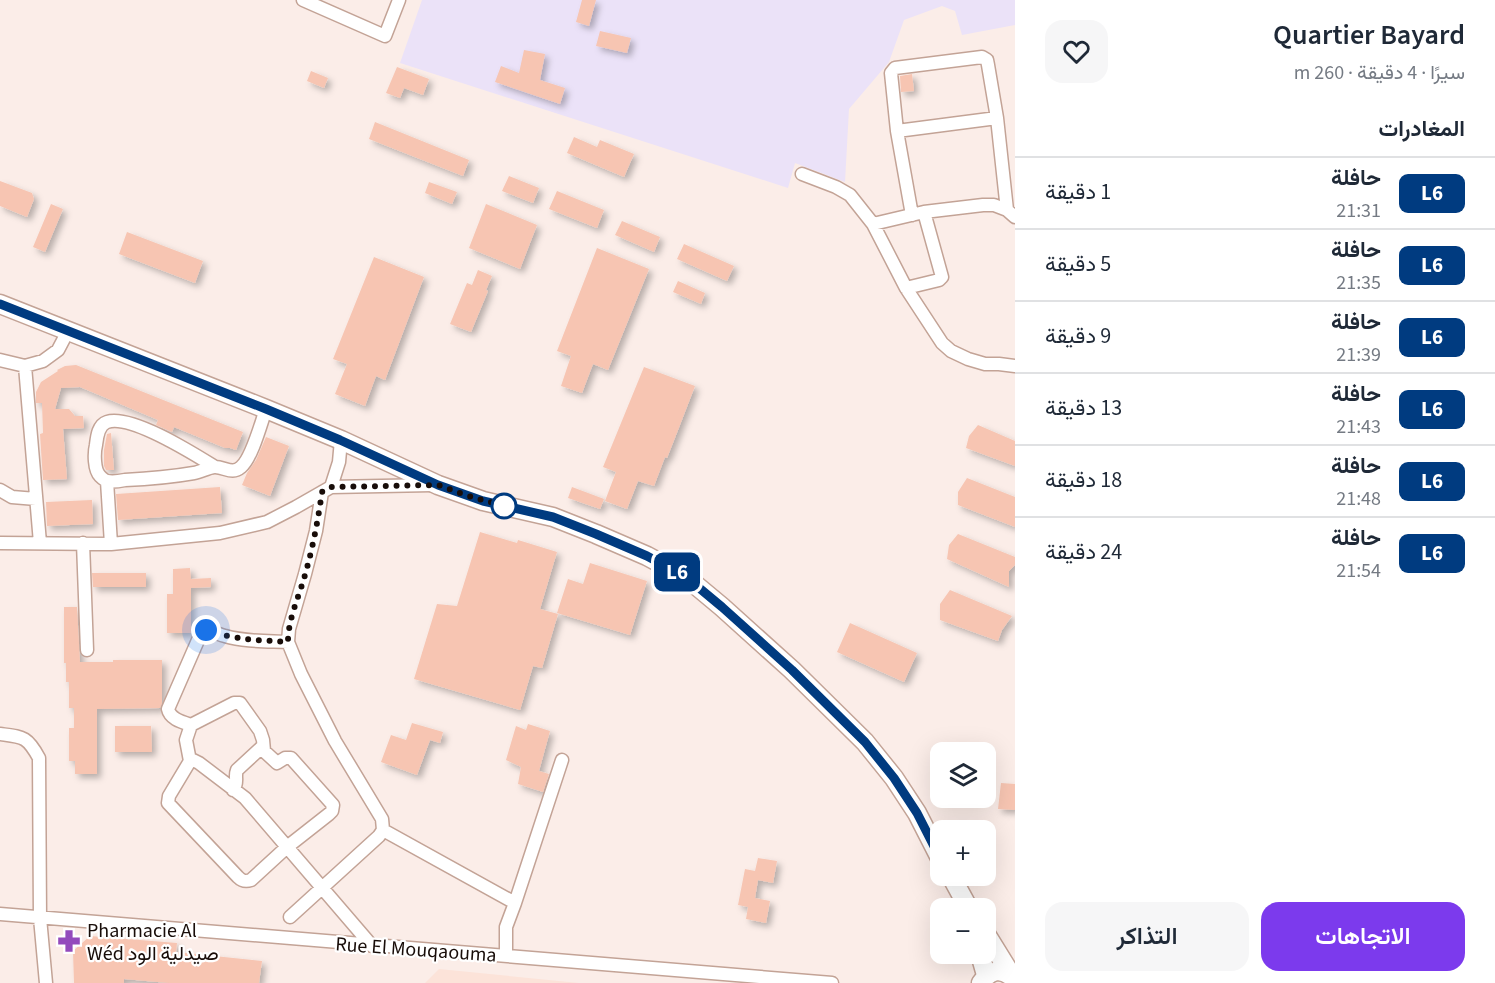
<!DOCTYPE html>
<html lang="ar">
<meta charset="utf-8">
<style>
:root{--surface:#fff;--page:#f6f6f7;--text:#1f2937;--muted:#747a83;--line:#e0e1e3;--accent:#7c3aed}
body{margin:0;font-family:"Source Sans 3",Vazirmatn,sans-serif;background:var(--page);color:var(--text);direction:rtl;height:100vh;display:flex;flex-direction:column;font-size:22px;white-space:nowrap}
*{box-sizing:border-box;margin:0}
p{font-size:20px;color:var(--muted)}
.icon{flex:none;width:33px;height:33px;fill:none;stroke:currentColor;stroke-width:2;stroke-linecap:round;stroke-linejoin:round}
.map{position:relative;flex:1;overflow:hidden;direction:ltr}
.side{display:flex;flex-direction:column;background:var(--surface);width:480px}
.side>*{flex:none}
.badge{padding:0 12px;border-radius:9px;font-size:21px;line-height:39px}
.fabs{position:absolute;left:930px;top:742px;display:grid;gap:12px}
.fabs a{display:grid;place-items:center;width:66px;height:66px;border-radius:12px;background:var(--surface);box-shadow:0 6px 24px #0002;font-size:30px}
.you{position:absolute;width:30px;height:30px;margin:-15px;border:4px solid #fff;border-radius:50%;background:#1a73e8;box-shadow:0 0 0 9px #1a73e833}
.map>.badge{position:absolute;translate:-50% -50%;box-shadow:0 0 0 3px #fff}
h2{padding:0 30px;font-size:22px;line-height:54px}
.round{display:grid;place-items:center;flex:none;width:63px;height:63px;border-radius:18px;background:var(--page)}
.overview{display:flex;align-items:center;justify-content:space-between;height:102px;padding:0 30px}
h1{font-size:28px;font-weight:600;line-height:45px}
.button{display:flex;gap:12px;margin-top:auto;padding:12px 30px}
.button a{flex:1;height:69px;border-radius:18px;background:var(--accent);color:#fff;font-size:24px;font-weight:600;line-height:69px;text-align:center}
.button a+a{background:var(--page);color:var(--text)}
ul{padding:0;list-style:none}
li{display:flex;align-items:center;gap:18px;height:72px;padding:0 30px;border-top:2px solid var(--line)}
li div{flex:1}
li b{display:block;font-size:22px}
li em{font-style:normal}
li .badge{min-width:66px;font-weight:700;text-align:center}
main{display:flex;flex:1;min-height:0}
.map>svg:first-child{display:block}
.industrial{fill:#ebe2f8}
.built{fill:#fce3d9}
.building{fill:#f7c5b2;filter:url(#shadow)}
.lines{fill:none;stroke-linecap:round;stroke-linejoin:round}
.street-casing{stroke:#c3a396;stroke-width:15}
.secondary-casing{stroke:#c3a396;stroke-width:21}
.street{stroke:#fff;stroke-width:12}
.secondary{stroke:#fff;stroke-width:18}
.line-casing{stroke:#fff;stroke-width:14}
.line{stroke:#003b80;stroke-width:9}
.walk{stroke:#180d09;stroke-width:6;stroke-dasharray:0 10.8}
.stop-dot{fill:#fff;stroke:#003b80;stroke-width:3}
.labels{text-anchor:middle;stroke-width:4.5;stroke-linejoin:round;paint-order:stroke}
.poi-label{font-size:20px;fill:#180d09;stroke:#fff;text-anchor:start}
.street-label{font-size:20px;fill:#180d09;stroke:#fff}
</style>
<main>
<section class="side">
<div class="overview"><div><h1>Quartier Bayard</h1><p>سيرًا · 4 دقيقة · 260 m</p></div><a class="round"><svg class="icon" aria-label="heart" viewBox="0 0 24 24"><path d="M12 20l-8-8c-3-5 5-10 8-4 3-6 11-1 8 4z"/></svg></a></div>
<h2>المغادرات</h2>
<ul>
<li><span class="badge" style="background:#003b80;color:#fff">L6</span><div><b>حافلة</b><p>21:31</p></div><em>1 دقيقة</em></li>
<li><span class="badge" style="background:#003b80;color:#fff">L6</span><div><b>حافلة</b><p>21:35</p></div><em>5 دقيقة</em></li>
<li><span class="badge" style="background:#003b80;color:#fff">L6</span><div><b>حافلة</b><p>21:39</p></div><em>9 دقيقة</em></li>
<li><span class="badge" style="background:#003b80;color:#fff">L6</span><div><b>حافلة</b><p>21:43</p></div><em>13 دقيقة</em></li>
<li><span class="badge" style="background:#003b80;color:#fff">L6</span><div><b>حافلة</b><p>21:48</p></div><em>18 دقيقة</em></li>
<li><span class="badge" style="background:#003b80;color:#fff">L6</span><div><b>حافلة</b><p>21:54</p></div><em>24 دقيقة</em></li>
</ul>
<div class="button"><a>الاتجاهات</a><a>التذاكر</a></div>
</section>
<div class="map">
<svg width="1015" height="983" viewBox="0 0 1015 983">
<defs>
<filter id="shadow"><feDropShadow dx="4" dy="4" stdDeviation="3" flood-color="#0004"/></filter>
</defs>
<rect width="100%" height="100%" fill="#fbede8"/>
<!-- industrial -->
<path class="industrial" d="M422 0H1015V25L962 35 955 11 942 6 904 20 889 62 849 109 845 182 795 163 788 188 400 63Z"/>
<!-- built -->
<path class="built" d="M439 969 579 983H425Z"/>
<!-- building -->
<path class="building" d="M582 0H596L589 26 576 22Z
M600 31 631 38 627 53 596 46Z
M524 50 545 54 540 80 565 88 560 104 495 82 501 66 519 73Z
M397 67 429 79 423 95 404 88 400 98 386 93Z
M311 71 328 78 324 88 307 81Z
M912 74 914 91 901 92 900 76Z
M375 122 469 160 463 176 369 139Z
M574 137 597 147 600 140 634 154 624 177 567 153Z
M509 176 539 188 533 203 502 191Z
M0 181 32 193 34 199 27 217 0 206Z
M429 182 457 192 452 204 425 193Z
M557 191 604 210 597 228 549 209Z
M51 204 63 209 45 252 33 247Z
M486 204 537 225 520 269 469 248Z
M622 221 660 237 654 252 615 235Z
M127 232 203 261 195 283 119 254Z
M684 244 734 266 727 281 677 259Z
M597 248 649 269 608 370 593 364 582 393 561 386 571 356 557 351Z
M374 257 424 277 385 380 376 376 365 406 335 394 347 364 333 359Z
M478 270 492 276 486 290 488 291 471 332 450 324 467 283 472 285Z
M678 281 705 293 701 304 673 292Z
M76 365 243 432 236 450 230 448H225L174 427 172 432 156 425 158 420 80 387 61 388 55 409H69L75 416H83L84 428 63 429 67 479 43 480 40 434 43 433 42 403H36V392L41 382 58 371 57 370 65 366Z
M644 367 695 386 678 430 667 458 665 457 654 486 638 481 627 509 605 501 616 472 603 467Z
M978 425 1015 441V466L966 448 969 436Z
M111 433 114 470H106L104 466V450L107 434Z
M266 437 289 446 270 496 242 485 247 473 256 460Z
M967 478 1015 497V527L958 505V492Z
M220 487 222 513 118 520 116 494Z
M572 487 604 499 600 509 568 498Z
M92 500 93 524 47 526 46 502Z
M480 532 517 543 518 540 557 552 540 609 558 614 542 668 533 666 520 710 414 679 437 604 457 606Z
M958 534 1015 557V565L1009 571V587L947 559 949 545Z
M590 563 647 581 630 635 557 613 568 579 583 584Z
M190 568 191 579 211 578V587L191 588V633H167V594H173V569Z
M92 573H146V587H93Z
M950 590 1012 616 1002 630 998 641 940 620V604Z
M64 607H77L80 662H113V660H162V703L160 708 97 709V774H75V761H69V728H74V708H69V682H66V663H64Z
M850 623 917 653 904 682 837 652Z
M412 723 443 732 440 743 430 740 417 775 381 762 391 735 406 740Z
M528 724 550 731 539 771 549 774 543 792 518 784 521 767 506 760 516 726 526 730Z
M115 726H151L152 752H115Z
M1001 783 1015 784V810L998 809Z
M758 858 777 861 773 883 758 880 755 898 770 901 766 923 746 919 748 907 738 905 745 869 755 871Z
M90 936 177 943 176 952 262 961 259 983H169L124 979V983H74L73 951Z"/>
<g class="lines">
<!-- street casing -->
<g class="street-casing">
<path id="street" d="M303 0 385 36 399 0
M897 131 997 118
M802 174 836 187 850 195 873 224 906 288 942 343 951 351 968 359 985 364H999L1015 366
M912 215 897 131 891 73 895 68 982 57 987 60 988 65 997 118 1007 210
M873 224 924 212 983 205H994L1007 210 1015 217
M906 288 939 280 942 277 924 212
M0 360 25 366 43 361 58 350 68 331
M25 366 40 543
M215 467C194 454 131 414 107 422 98 425 97 437 96 445 94 453 94 470 100 476 101 477 105 481 107 481 112 482 120 481 125 480 148 479 171 477 194 473 201 472 209 467 215 467 225 467 232 475 241 467 252 458 261 423 266 409
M107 481 111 544
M331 487 339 462 341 440
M0 490 12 497 36 499
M0 543 111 544 220 533 267 522 296 507 331 487 432 485
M83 543 87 650
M191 725 186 740 190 761 169 796 168 803 238 877C242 881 245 882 251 880L287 847 329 814 332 811 333 805 291 758H285L277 763 264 751 263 740 260 731 240 703H234L191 725C182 722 170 719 168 709L202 631C210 629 217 634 225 636 245 642 268 641 288 642
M0 734C23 737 27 736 39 758L40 918 46 983
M190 761 193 760 199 763 245 798 372 946
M233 790C239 782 234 777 237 770L263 746
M383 830 515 903
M0 914 832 983
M290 917 379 836 383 830 382 819 335 741 301 674 288 642 289 629 305 574 316 531 322 492
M506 956V927L515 903 562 760"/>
</g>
<!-- secondary casing -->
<g class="secondary-casing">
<path id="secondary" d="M0 304 266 409 341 440 438 485 483 501 553 517 596 534 647 556 686 577 722 607 792 670 865 742 894 778 917 813 940 858
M951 876 969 909
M986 934 1015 981
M980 954 986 975
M981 983C989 970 1001 967 1013 978"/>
</g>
<!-- street -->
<use href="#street" class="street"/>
<!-- secondary -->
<use href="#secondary" class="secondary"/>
</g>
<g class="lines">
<!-- line casing -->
<g class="line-casing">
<path id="line" d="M0 304 266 409 340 440 438 485 483 501 553 517 596 534 647 556 686 577 722 607 792 670 865 742 894 778 917 813 940 858"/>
</g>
<!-- line -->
<use href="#line" class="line"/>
<!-- walk -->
<path class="walk" d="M206 630C236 640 258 640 288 642 288 619 299 597 305 575 313 547 318 520 322 492L331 487 438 485 465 495 504 506"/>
</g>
<!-- icons -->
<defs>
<g id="pharmacy-bare" transform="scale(1.8)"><path d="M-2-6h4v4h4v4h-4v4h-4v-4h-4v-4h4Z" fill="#934abc" stroke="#fff" stroke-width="2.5" paint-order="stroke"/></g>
</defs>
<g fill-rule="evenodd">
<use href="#pharmacy-bare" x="69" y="941"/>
</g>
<!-- markers -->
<circle class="stop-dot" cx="504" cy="506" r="12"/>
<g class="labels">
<!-- poi labels -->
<g class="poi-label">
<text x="87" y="937">Pharmacie Al<tspan x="87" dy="23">Wéd صيدلية الود</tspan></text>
</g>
<!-- street labels -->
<g class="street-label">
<text transform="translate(416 949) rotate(4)" y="7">Rue El Mouqaouma</text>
</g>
</g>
</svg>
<div class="fabs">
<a><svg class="icon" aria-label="layers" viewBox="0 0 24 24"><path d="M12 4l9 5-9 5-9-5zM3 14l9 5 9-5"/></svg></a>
<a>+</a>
<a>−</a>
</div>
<div class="you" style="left:206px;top:630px"></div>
<b class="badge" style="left:677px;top:572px;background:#003b80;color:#fff">L6</b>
</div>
</main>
